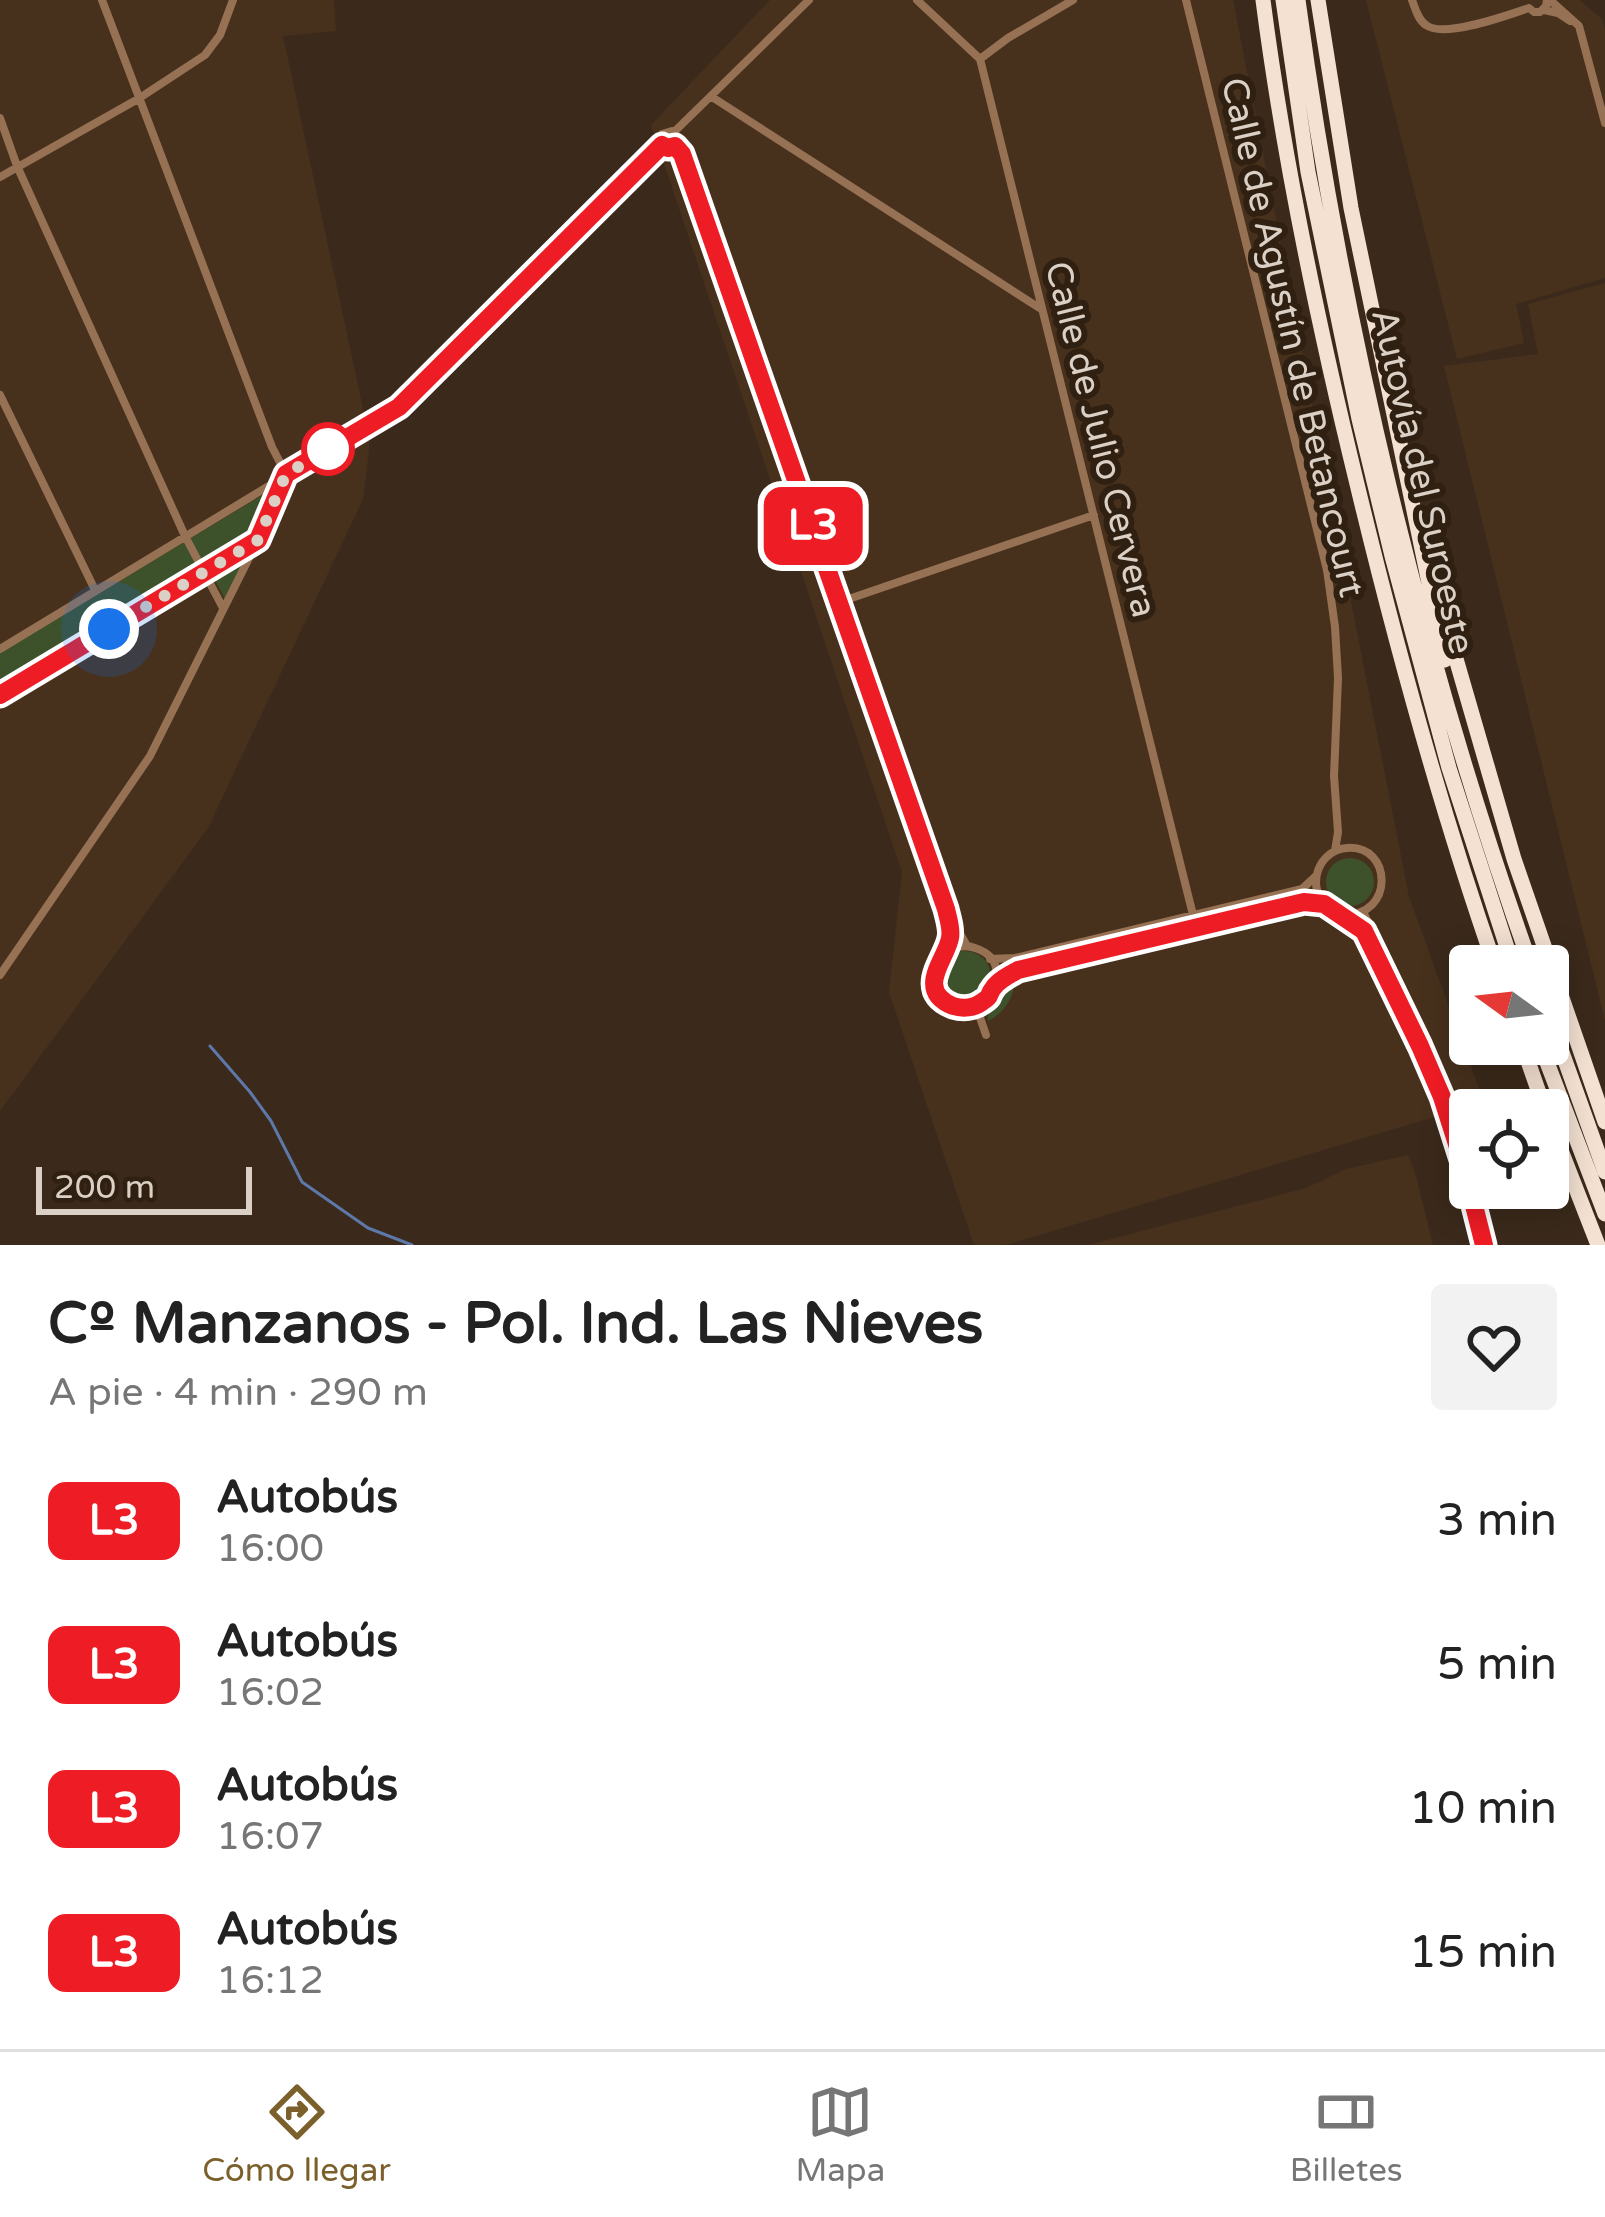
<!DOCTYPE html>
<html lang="es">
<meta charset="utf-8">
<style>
:root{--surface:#fff;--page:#f2f2f2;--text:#222;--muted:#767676;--line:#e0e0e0;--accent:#7b602b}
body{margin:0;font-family:"Varela Round",sans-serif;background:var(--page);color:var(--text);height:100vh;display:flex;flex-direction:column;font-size:45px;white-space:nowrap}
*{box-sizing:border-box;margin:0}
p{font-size:39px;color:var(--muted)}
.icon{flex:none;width:66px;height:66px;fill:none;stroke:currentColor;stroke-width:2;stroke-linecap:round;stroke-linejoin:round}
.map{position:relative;height:1245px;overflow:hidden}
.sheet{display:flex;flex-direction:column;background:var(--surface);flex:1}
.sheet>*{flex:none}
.badge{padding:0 24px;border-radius:18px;font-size:42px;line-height:78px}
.needle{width:78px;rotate:285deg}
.buttons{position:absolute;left:1449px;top:945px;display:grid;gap:24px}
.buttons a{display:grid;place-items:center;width:120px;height:120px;border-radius:12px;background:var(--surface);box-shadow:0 6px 30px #0003;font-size:60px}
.scale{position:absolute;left:36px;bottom:30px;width:216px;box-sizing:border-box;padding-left:12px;border:6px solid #dbd0c6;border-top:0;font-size:33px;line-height:42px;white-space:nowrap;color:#dbd0c6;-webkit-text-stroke:9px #302011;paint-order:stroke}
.you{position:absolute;width:60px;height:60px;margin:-30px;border:9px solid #fff;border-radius:50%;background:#1a73e8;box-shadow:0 0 0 18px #1a73e833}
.map>.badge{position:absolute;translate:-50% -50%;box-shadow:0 0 0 6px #fff}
.round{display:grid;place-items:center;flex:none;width:126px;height:126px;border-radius:12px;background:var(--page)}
.head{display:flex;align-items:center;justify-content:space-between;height:204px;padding:0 48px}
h1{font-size:57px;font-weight:700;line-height:90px}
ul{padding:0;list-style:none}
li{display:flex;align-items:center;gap:36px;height:144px;padding:0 48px}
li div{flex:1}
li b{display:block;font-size:45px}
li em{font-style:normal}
li .badge{min-width:132px;font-weight:700;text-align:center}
.tab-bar{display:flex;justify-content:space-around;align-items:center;height:168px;border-top:3px solid var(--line);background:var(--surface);font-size:33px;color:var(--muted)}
.tab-bar a{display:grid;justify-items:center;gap:6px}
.tab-bar .current{color:var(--accent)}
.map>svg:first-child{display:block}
.built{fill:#47311d}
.green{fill:#3d512a}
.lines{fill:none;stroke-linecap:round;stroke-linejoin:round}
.stream{stroke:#5d78a9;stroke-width:3}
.minor{stroke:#977153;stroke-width:8}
.motorway{stroke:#f4e1d2;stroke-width:15}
.line-casing{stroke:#fff;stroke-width:27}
.line{stroke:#ee1c25;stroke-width:18}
.walk{stroke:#dbd0c6;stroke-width:12;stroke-dasharray:0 21.6}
.stop-dot{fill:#fff;stroke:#ee1c25;stroke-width:6}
.labels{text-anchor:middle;stroke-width:12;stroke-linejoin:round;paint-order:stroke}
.street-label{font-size:36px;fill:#dbd0c6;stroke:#302011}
</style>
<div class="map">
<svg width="1605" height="1245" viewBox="0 0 1605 1245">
<rect width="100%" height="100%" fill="#3b2a1b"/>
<!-- built -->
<path class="built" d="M0 0H334L336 31 283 36 370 441 363 499 208 828 0 1111Z
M770 0H1233L1409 897 1484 1102 1006 1245H974L889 992 902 872 651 125Z
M1366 0H1579L1602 19 1605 29V278L1516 304 1524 343 1457 359Z
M1605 283V1021L1444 366 1538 354 1528 304Z
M1408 1155 1416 1176 1433 1245H1088L1306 1188 1346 1169Z"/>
<!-- green -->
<path class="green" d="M271 490 275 495 225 599 208 567 0 691V653Z
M1326 882a24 24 0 1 1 48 0a24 24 0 1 1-48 0Z
M939 977a26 26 0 1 1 52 0a26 26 0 1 1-52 0Z
M1015 976C1015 996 1006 1012 988 1021 986 1001 999 985 1015 976Z"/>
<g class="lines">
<!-- stream -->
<path class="stream" d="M210 1046 250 1092 271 1121 302 1182 368 1228 412 1245"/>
<!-- minor -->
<path class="minor" d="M102 0 272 447 286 474
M917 0 980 59 1193 915
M1186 0 1327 570 1335 627 1338 678 1334 776 1338 832 1335 851
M1412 0C1415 8 1418 20 1426 25 1443 39 1508 15 1529 8L1534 12H1540L1546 6 1547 0
M1550 0 1579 26 1605 123
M1544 10 1558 13 1570 21
M980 59 1008 38 1073 0
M712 97 1041 309
M0 118 17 166 185 536 223 608
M674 132 809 0
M0 177 138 99 205 55 220 35 233 0
M0 395 95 590
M840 602 1094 515
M0 649 399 407 662 145V134L672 131 678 137 675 147 682 154 946 909C948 918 951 928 950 937 948 956 927 968 936 989 961 1044 1032 967 975 948 962 943 951 948 941 957
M0 695 256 541
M1363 912 1368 922 1364 931C1389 984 1417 1037 1439 1092 1459 1141 1471 1194 1484 1245
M1342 915C1396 917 1392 844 1347 848 1319 850 1306 884 1325 905 1330 911 1355 925 1364 931
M953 921 967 946
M990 959 1015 958 1302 889 1316 876
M0 975 150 756 258 540 286 476
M996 983 1018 971 1305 902 1324 904
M976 1006 986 1035"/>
<!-- motorway -->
<path class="motorway" d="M1263 0C1284 163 1318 324 1357 484 1396 646 1440 808 1495 966
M1283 0 1308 172 1359 419 1392 556 1449 768 1513 966
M1298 0C1342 326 1421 656 1531 966
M1318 0 1351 208 1445 660
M1450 638 1514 859 1605 1122
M1548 1013 1605 1172
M1522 1044 1545 1110
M1540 1044 1605 1214
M1548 1117 1598 1245"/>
</g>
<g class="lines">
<!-- line casing -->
<g class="line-casing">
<path id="line" d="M0 695 258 540 286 474 399 407 662 145 668 148 675 146 682 154 946 909C948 918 952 929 950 938 947 958 914 990 953 1006 963 1009 974 1008 982 1002 993 995 986 997 994 987 999 980 1009 975 1018 970L1304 902 1324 904 1364 931 1420 1046 1442 1097 1464 1166 1484 1245"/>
</g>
<!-- line -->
<use href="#line" class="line"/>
<!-- walk -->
<path class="walk" d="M109 629 258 540 286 474 339 443 328 449"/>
</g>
<!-- markers -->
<circle class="stop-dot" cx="328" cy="449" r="24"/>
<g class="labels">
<!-- street labels -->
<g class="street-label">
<text transform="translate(1294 337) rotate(77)" y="13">Calle de Agustín de Betancourt</text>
<text transform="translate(1102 439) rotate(76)" y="13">Calle de Julio Cervera</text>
<text transform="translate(1424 481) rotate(77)" y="13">Autovía del Suroeste</text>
</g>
</g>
</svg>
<div class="buttons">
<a><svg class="needle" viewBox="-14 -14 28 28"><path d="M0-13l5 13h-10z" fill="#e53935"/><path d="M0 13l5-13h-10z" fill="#767676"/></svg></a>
<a><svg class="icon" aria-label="locate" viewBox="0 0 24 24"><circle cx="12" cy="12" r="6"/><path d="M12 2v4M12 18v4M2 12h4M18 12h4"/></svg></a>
</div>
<div class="scale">200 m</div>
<div class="you" style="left:109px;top:629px"></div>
<b class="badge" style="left:813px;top:526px;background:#ee1c25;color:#fff">L3</b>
</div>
<section class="sheet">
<div class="head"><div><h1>Cº Manzanos - Pol. Ind. Las Nieves</h1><p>A pie · 4 min · 290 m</p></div><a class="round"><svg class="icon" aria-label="heart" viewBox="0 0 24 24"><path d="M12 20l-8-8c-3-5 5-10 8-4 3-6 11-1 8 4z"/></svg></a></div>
<ul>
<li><span class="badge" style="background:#ee1c25;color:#fff">L3</span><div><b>Autobús</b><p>16:00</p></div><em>3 min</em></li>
<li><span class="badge" style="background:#ee1c25;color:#fff">L3</span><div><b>Autobús</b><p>16:02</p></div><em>5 min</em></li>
<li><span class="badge" style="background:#ee1c25;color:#fff">L3</span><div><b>Autobús</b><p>16:07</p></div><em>10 min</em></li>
<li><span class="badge" style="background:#ee1c25;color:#fff">L3</span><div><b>Autobús</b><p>16:12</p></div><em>15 min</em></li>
</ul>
</section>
<nav class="tab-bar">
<a class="current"><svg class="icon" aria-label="directions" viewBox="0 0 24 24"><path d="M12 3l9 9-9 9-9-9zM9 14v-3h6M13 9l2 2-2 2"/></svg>Cómo llegar</a>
<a><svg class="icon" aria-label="map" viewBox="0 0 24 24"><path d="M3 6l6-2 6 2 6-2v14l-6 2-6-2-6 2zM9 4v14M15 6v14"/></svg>Mapa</a>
<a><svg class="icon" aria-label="tickets" viewBox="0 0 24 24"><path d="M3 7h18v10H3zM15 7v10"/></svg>Billetes</a>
</nav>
